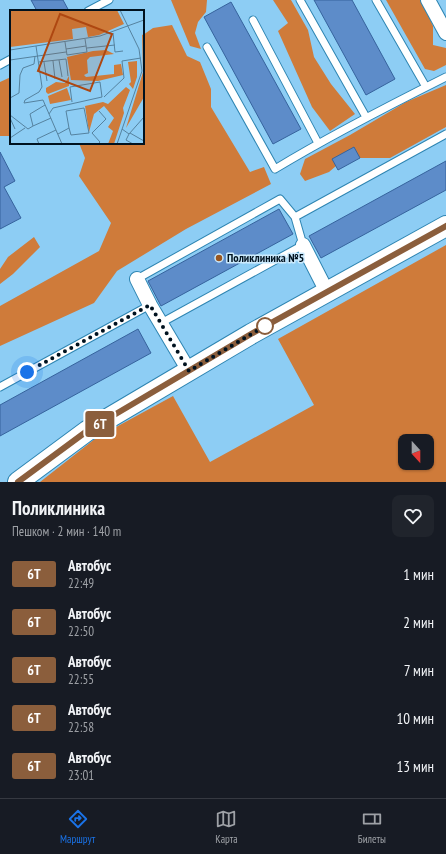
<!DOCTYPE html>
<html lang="ru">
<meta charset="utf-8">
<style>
:root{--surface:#171b24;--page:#20242c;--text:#f1f3f6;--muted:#9ea1a6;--line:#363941;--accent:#1a73e8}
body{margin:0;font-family:"PT Sans Narrow",sans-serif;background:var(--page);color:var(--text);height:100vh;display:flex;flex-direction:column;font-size:15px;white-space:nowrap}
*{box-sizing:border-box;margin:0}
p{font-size:13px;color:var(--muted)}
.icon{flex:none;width:22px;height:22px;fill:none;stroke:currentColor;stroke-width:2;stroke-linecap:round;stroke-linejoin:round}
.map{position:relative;height:482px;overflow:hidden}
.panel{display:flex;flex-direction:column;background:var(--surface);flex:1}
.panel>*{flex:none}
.badge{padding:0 8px;border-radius:3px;font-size:14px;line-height:26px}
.needle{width:26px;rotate:159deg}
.controls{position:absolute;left:398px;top:434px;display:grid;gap:8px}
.controls a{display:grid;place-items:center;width:36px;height:36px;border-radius:8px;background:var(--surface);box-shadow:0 1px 3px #0004;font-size:20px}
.you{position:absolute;width:20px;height:20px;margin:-10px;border:3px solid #fff;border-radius:50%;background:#1a73e8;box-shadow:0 0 0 6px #1a73e833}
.map>.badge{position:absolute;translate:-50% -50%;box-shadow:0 0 0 2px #fff}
.round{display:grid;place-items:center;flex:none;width:42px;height:42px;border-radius:8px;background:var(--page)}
.head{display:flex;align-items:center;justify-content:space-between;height:68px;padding:0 12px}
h1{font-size:19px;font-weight:800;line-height:30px}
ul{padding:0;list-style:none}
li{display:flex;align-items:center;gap:12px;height:48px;padding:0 12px}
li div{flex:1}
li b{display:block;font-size:15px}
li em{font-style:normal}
li .badge{min-width:44px;font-weight:700;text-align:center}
.tab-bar{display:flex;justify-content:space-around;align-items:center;height:56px;border-top:1px solid var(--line);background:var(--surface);font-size:11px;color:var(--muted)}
.tab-bar a{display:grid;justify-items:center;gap:2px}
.tab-bar .on{color:var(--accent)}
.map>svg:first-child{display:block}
.green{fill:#cf7b3a;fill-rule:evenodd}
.building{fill:#5d8cc9;stroke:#36639d}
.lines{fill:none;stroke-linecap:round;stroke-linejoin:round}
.lane-casing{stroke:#2e85b2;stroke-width:9}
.street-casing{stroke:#2e85b2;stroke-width:16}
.secondary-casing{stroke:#2e85b2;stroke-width:22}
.lane{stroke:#fff;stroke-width:7}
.street{stroke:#fff;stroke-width:14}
.secondary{stroke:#fff;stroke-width:20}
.line-casing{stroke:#fff;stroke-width:9}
.line{stroke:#8b5e3c;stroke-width:6}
.walk{stroke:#00121f;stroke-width:4;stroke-dasharray:0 7.2}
.poi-dot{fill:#985622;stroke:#cbeafd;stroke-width:1.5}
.stop-dot{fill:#fff;stroke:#8b5e3c;stroke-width:2}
.labels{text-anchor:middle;stroke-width:3;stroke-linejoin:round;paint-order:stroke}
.poi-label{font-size:12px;font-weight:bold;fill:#00121f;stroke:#cbeafd;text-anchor:start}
.inset-road{fill:none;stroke:#55829f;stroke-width:1}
.view{fill:#ae4711;fill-opacity:0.15;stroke:#ae4711;stroke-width:2}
.inset-edge{fill:none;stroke:#00121f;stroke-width:2}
</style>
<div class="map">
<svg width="446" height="482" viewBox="0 0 446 482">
<rect width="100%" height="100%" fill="#8dcdf4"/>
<!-- green -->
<path class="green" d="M171 0H207L206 12 198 22 195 33 201 49 190 46Z
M273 0H291L308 30 314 57 331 84 355 114 330 131 312 107 278 31 288 23Z
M386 0H421L433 26V45L446 48V65L434 71 425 69Z
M172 25 187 56 200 62 211 89V107L250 172 264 167 271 184 186 229 117 271 94 303 0 346V306L99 251 111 223 79 176 85 158 79 143H143V35L153 28Z
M11 77V136H0V82Z
M446 85V127L390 158H360L336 166 329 172 305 181 300 174 305 159 350 135 406 102Z
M34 237 40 247 13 274 0 284V269L8 257Z
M446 245V482H40L96 438 173 396 210 462 314 405 278 339ZM405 441H427V463H405Z"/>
<!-- building -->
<path class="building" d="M31 0H63L69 11H37Z
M314 0H352L395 79 366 95Z
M231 2 301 129 273 144 204 17Z
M354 147 360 158 338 170 332 159Z
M0 152 15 181 4 187 21 218 0 229Z
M446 161V190L321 258 309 236Z
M279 209 293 234 161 306 148 281Z
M138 329 151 353 0 436V405Z"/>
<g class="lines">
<!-- lane casing -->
<g class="lane-casing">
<path id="lane" d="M300 0 366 117
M376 0 426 87
M88 11 109 0
M253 20 318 143
M207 47 275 169C331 135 388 106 446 77
M0 65 11 59
M295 217 446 134
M137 279 280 199 295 217 303 245 161 323
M0 387 150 305"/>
</g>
<!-- street casing -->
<g class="street-casing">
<path id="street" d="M428 0 446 33
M303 245 327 292
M137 279 150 305 189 371"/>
</g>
<!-- secondary casing -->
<g class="secondary-casing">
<path id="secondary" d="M18 482 87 431 251 334 446 226"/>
</g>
<!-- lane -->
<use href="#lane" class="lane"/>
<!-- street -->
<use href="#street" class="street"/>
<!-- secondary -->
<use href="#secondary" class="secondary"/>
</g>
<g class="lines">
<!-- line casing -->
<g class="line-casing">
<path id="line" d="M18 482 87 431 251 334 446 226"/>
</g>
<!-- line -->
<use href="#line" class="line"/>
<!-- walk -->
<path class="walk" d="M27 372 150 305 189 371 265 326"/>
</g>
<!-- markers -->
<circle class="poi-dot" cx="219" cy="258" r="4"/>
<circle class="stop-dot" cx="265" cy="326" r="8"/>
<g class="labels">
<!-- poi labels -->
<g class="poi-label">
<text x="227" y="262">Поликлиника №5</text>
</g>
</g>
<!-- overview -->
<g transform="translate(10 10)">
<rect width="134" height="134" fill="#8dcdf4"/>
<path d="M0 0H107L114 14 89 25 78 27 76 17 62 19 63 29 0 37ZM134 24V87L116 118 133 62 132 25ZM83 41 96 40 104 44 80 47 77 50 78 63 74 65 76 67 104 64V55L111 54 113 65 88 71 61 70 57 47ZM127 51V67L123 79 119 74 121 72 118 52ZM59 66V76L38 84 36 82V78L46 72 55 73ZM116 77 120 80 113 98 114 103 104 134H98L103 121 98 117 104 108 94 96 84 104 79 122 75 96 93 92 98 94ZM57 78 61 90 40 94 38 86Z" fill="#cf7b3a"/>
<path class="inset-road" d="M103 23 105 42 113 41M55 32 57 45 77 42 75 29M26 36 32 77 29 82 15 90 14 93 33 90 52 134M77 38 105 35M56 39 76 36M0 40 90 26 134 10M0 50 56 42M49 50 52 67M43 51 45 69M29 52 56 49 58 66M34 52 37 71M94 87 114 68 112 51 131 48M0 88 9 83 10 65 13 58 24 54 25 46M39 104 43 98 92 87 90 72 60 77 62 92M0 105 18 119 23 116 20 104 35 95M0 108 5 119M23 116 41 108M112 119 119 124 134 107M120 123 134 131M48 124 59 118 61 125 79 123 74 98 56 101 59 118M119 124 116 130 123 134M0 128 15 118M29 134 27 129 46 120M88 134 90 132 82 123 96 109 89 101M107 134 132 61 129 39 110 0"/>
<path class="view" d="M50 4 102 24 80 81 28 61Z"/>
<rect width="134" height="134" class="inset-edge"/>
</g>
</svg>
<div class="controls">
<a><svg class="needle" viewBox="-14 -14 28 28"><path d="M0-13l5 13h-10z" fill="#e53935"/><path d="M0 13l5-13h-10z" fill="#9ea1a6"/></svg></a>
</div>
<div class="you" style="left:27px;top:372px"></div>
<b class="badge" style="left:100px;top:424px;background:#8b5e3c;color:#fff">6Т</b>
</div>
<section class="panel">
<div class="head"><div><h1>Поликлиника</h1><p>Пешком · 2 мин · 140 m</p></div><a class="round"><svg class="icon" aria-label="heart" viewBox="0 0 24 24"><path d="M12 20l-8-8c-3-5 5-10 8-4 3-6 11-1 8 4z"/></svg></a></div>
<ul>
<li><span class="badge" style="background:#8b5e3c;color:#fff">6Т</span><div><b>Автобус</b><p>22:49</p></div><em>1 мин</em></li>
<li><span class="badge" style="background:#8b5e3c;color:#fff">6Т</span><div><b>Автобус</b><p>22:50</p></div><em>2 мин</em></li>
<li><span class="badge" style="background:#8b5e3c;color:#fff">6Т</span><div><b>Автобус</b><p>22:55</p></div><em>7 мин</em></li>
<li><span class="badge" style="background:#8b5e3c;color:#fff">6Т</span><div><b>Автобус</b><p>22:58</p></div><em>10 мин</em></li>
<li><span class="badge" style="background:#8b5e3c;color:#fff">6Т</span><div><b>Автобус</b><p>23:01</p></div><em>13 мин</em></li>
</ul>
</section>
<nav class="tab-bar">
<a class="on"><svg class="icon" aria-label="directions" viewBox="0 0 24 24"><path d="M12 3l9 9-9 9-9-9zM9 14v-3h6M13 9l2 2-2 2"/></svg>Маршрут</a>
<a><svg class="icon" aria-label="map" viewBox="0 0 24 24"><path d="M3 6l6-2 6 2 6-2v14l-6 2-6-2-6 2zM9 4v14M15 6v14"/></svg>Карта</a>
<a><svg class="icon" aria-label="tickets" viewBox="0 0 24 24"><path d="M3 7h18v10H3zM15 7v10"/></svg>Билеты</a>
</nav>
